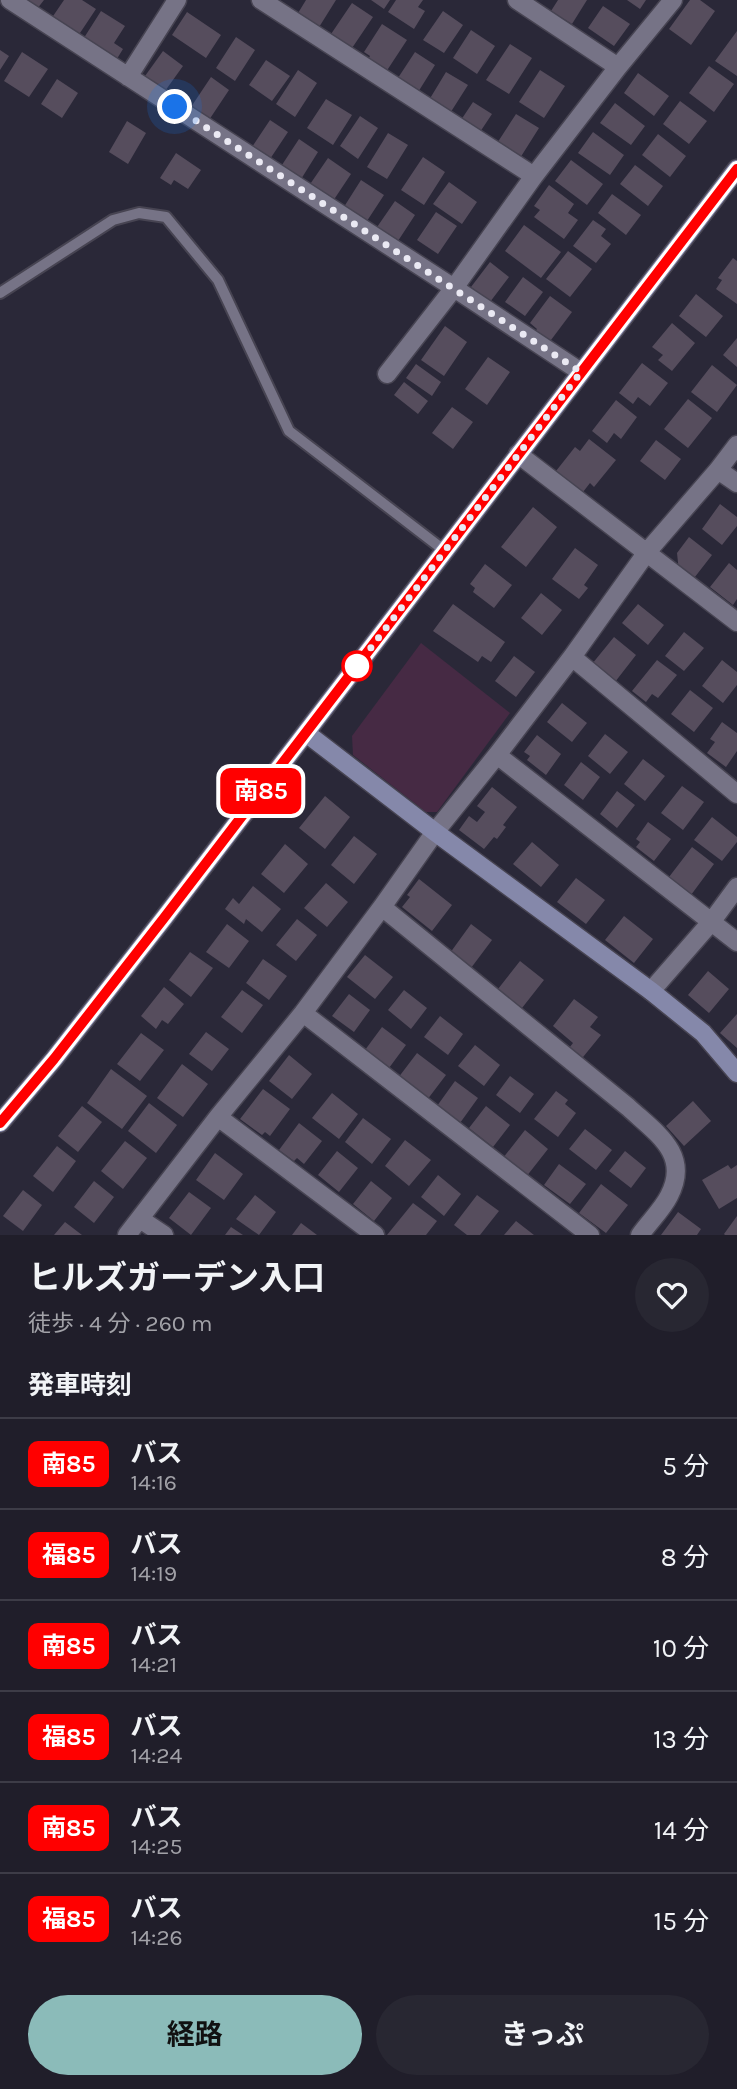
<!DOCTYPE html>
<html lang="ja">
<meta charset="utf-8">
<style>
:root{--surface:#201e2a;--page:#282732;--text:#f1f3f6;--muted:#a2a2a8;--line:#3d3c47;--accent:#8bbbb9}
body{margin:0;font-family:Karla,"Noto Sans JP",sans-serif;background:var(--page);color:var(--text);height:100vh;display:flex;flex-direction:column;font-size:26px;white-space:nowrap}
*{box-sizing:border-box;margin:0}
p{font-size:23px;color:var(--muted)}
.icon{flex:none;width:38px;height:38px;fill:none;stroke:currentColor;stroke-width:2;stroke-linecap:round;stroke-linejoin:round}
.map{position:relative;height:1235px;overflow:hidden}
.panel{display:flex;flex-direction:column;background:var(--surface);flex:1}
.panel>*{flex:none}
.badge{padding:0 14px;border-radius:10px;font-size:24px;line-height:46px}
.you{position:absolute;width:35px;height:35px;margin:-18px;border:5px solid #fff;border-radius:50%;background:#1a73e8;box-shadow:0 0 0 10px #1a73e833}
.map>.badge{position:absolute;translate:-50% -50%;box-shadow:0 0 0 4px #fff}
h2{padding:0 28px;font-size:26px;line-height:63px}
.round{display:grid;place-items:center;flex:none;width:74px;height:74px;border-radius:37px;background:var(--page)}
.headline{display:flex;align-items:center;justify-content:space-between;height:119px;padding:0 28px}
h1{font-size:33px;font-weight:700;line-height:52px}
.cta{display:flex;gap:14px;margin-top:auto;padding:14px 28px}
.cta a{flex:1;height:80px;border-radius:42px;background:var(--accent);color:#111;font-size:28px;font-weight:700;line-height:80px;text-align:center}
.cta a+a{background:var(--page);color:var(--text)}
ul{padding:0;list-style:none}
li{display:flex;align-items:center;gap:21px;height:91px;padding:0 28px;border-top:2px solid var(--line)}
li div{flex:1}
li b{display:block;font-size:26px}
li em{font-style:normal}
li .badge{min-width:77px;font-weight:700;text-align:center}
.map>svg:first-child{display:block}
.green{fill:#462a44}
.building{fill:#564d5d}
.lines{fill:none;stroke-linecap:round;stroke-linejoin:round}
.lane-casing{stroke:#474452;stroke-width:14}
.street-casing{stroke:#474452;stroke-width:21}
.secondary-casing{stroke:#474452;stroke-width:21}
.lane{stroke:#767386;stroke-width:10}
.street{stroke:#767386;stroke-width:18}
.secondary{stroke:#8588aa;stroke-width:18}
.line-casing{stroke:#fff;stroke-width:16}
.line{stroke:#f00;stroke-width:10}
.walk{stroke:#eae9f3;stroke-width:7;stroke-dasharray:0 12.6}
.stop-dot{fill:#fff;stroke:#f00;stroke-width:3.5}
</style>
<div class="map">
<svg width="737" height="1235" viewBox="0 0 737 1235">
<rect width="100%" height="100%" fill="#2a2838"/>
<!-- green -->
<path class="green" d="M421 643 510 713 437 812H426L353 755 352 736Z"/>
<!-- building -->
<path class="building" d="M23 0H44L37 9Z
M64 0H82L96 9 76 39 49 22Z
M306 0H336L316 32 295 18Z
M371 0H390L384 9Z
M396 0H423L418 7 425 11 414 29 388 12Z
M558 0H587L572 24 551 11Z
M627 0H646L640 9Z
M690 0H700L715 11 691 45 669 29Z
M352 3 373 17 348 54 327 40Z
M603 6 630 24 614 46 588 28Z
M101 11 125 26 114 43 123 49 115 62 82 41Z
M443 11 463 25 444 53 423 40Z
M187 12 221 35 206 58 172 35Z
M382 24 407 40 384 75 366 63 370 56 364 52Z
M471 30 495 46 477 74 453 58Z
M737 31V76L715 61Z
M236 37 255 50 235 81 216 68Z
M510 44 532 58 509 94 486 80Z
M0 50 9 56 0 70Z
M163 51 183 66 160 98 140 83Z
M22 52 48 69 29 97 4 81Z
M415 52 435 65 415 97 394 84Z
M266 60 290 76 272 101 249 85Z
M709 66 734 84 714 112 689 93Z
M298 70 317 83 295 117 276 104Z
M540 70 565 86 544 118 519 102Z
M446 72 468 85 447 118 426 105Z
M638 73 669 96 654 116 624 93Z
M211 77 229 90 207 123 189 110Z
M57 79 78 93 62 118 41 104Z
M326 99 352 115 333 145 307 128Z
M680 101 707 121 689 144 663 124Z
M473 102 492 114 474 141 455 129Z
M615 103 645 126 631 145 600 123Z
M516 114 539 128 515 166 492 151Z
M360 116 378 128 358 159 340 146Z
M270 120 288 132 266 165 248 153Z
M127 121 146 133 128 164 109 152Z
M593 132 624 155 610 175 578 153Z
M388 133 408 145 387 179 367 167Z
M658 134 686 156 670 177 642 155Z
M299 139 318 152 298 184 278 171Z
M176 153 201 170 188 189 174 180 171 185 160 178Z
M423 157 445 172 424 205 401 190Z
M328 158 351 174 331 204 304 193Z
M571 160 603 184 587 205 555 181Z
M635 165 663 186 648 206 620 184Z
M361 180 384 195 365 224 342 210Z
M449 182 477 202 462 224 433 204Z
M549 185 574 204 568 213 578 220 564 239 534 217 540 210 534 206Z
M612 194 641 215 626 235 598 213Z
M395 201 415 215 396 244 375 230Z
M436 212 457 226 438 254 417 240Z
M593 220 606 229 601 236 611 244 596 263 573 246Z
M524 225 561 252 541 278 505 251Z
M568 251 592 269 570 297 546 279Z
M733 258 737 261V304L716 289 722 280 718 278Z
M490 262 509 277 490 302 471 287Z
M523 277 543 292 525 316 505 302Z
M696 294 723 316 706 337 679 316Z
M550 296 572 312 545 348 531 337 537 329 530 323Z
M672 323 695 343 672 371 658 360 663 355 652 347Z
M445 326 467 342 444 376 421 360Z
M737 338V367L723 355Z
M488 357 510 372 487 405 465 389Z
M642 363 668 383 650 406 638 397 633 404 619 393Z
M416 364 441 382 432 396 406 378Z
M712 365 737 385 717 412 691 392Z
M404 382 428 401 418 414 394 395Z
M688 399 712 418 688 448 664 429Z
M616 400 637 417 621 439 614 433 607 443 592 431Z
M452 407 473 422 453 449 432 433Z
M589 439 616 460 594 487 590 483 583 492 556 471 575 447 580 451Z
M656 440 681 459 665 480 640 461Z
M720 504 737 517V526L722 545 702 529Z
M533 507 557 527 526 567 501 547Z
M689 537 712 555 691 582 679 572 677 553Z
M575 548 598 565 584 585 588 588 579 599 552 579Z
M729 563 737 570V599L733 605 710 587Z
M485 564 512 585 494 608 473 592 475 588 470 584Z
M541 593 562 610 542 635 521 618Z
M453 604 505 642 491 662 482 656 478 662 433 631Z
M638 604 664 625 648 645 622 623Z
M684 632 704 648 684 671 665 656Z
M614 637 636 655 615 682 592 664Z
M514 656 535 672 516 697 495 681Z
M657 660 677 675 658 698 652 694 646 702 632 691Z
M722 660 737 672V685L723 703 702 686Z
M690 690 713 708 694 732 671 714Z
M562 703 587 723 572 742 547 722Z
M722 722 737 733V751L726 767 707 753 715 742 710 739Z
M605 734 628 752 610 774 588 756Z
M537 735 561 754 546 775 527 760 530 756 524 752Z
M643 759 665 776 645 801 624 784Z
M581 762 600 777 583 800 564 785Z
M682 786 704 802 683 830 661 813Z
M492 787 517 807 503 825 506 827 497 839 494 837 484 849 459 830 469 816 477 822 485 812 477 806Z
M617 791 635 805 617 828 600 814Z
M325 796 350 817 325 849 299 828Z
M712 817 737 837V842L722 861 694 840Z
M648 822 671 839 654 861 636 847 640 842 636 839Z
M354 836 377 854 354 884 331 865Z
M532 842 559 865 541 887 513 864Z
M285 844 308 864 284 893 261 874Z
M692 847 714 864 691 895 669 877Z
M576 878 605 900 586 924 557 902Z
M419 879 452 905 432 931 402 907 410 897 407 895Z
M326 883 348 902 327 927 304 908Z
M253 886 281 909 262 932 246 919 244 924 225 909 233 898 239 904Z
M624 916 653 939 634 963 605 940Z
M297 919 317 935 296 961 276 945Z
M227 924 249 941 229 968 206 952Z
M471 924 492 940 471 968 450 953Z
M190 952 213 968 191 997 169 980Z
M365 955 393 977 375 999 347 977Z
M263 959 287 976 269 1000 246 983Z
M520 961 544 980 522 1008 498 989Z
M708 971 729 989 709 1013 688 995Z
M164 987 184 1004 168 1024 162 1020 156 1029 141 1016Z
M242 990 263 1005 242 1033 221 1017Z
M404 990 427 1008 411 1029 388 1010Z
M349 994 370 1010 354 1032 332 1016Z
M574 999 598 1017 590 1027 601 1035 579 1062 566 1052 573 1043 553 1026Z
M737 1014V1048L720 1033Z
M440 1016 463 1034 448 1055 424 1037Z
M382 1027 406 1045 389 1068 365 1050Z
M206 1032 229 1049 212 1071 189 1054Z
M141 1033 164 1050 140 1081 117 1064Z
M475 1045 500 1065 484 1086 458 1066Z
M417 1053 446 1075 427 1100 398 1078Z
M289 1055 312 1074 292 1099 269 1081Z
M182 1064 208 1084 183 1117 157 1098Z
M111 1069 147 1096 122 1129 87 1103Z
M510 1076 534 1094 520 1113 496 1095Z
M455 1081 478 1098 460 1123 455 1120 453 1123 437 1106Z
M263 1089 290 1109 270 1136 265 1132 262 1135 240 1119Z
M556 1091 568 1100 565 1104 576 1113 558 1137 534 1119Z
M332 1093 358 1114 339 1139 312 1118Z
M693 1101 711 1121 684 1146 666 1126Z
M149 1103 177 1125 156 1153 128 1131Z
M82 1106 102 1122 78 1152 58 1136Z
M486 1106 510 1125 493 1147 469 1128Z
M363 1118 391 1139 372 1164 345 1142Z
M299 1123 322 1141 304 1164 297 1158 294 1161 279 1150Z
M585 1129 612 1150 596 1170 569 1149Z
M525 1130 548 1149 526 1177 503 1158Z
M405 1140 431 1160 409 1186 385 1166Z
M125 1141 147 1158 123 1189 101 1171Z
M57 1146 76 1161 53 1192 33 1176Z
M337 1151 358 1168 339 1192 318 1175Z
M625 1151 646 1168 631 1188 609 1171Z
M215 1153 243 1174 224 1200 196 1180Z
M559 1164 586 1184 570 1204 544 1185Z
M728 1165 731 1169 737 1165V1198L719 1209 702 1180Z
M438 1175 461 1194 444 1216 421 1197Z
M94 1181 114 1197 94 1223 74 1207Z
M371 1181 392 1198 374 1221 353 1204Z
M601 1184 628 1205 606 1233 579 1213Z
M23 1190 42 1205 23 1231 3 1216Z
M189 1192 211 1208 191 1235 169 1218Z
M255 1195 276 1212 259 1235 236 1219Z
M477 1195 499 1211 480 1235H467L454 1225Z
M413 1203 437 1221 426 1235H387Z
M678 1212 701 1229 697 1235H661Z
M737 1216V1235H725L724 1234Z
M516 1221 534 1235H504Z
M65 1222 82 1235H54Z
M301 1223 317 1235H292Z
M231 1227 243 1235H225Z"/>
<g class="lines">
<!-- lane casing -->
<g class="lane-casing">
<path id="lane" d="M0 293 113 220 139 213 166 217 218 280 289 431 445 551"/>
</g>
<!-- street casing -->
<g class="street-casing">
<path id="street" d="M10 0 454 288 581 372
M261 0 534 176
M517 0 618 67
M128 77 177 0
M387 374 454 288 534 176 618 67 673 0
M518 454 737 622
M718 470 737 483
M572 657 737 794
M497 755 737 942
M382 907 628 1107C656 1133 691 1154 669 1196 662 1210 649 1222 640 1235
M651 991 712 921 737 887
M303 1013 590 1235
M218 1117 375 1235
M140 1219 164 1235
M127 1235 218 1117 303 1013 382 907 435 832 497 755 572 657 647 552 718 470 737 445"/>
</g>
<!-- secondary casing -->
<g class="secondary-casing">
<path id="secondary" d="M306 733 435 832 651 991 703 1033 737 1073
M0 1123 54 1059 164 918 737 169"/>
</g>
<!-- lane -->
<use href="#lane" class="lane"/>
<!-- street -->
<use href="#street" class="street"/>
<!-- secondary -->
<use href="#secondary" class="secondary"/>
</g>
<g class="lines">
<!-- line casing -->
<g class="line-casing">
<path id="line" d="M0 1123 54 1059 164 918 737 169"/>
</g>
<!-- line -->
<use href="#line" class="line"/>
<!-- walk -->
<path class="walk" d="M175 107 581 372 354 670 357 666"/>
</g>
<!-- markers -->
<circle class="stop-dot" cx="357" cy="666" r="14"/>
</svg>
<div class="you" style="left:175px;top:107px"></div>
<b class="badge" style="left:261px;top:791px;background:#f00;color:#fff">南85</b>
</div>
<section class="panel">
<div class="headline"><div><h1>ヒルズガーデン入口</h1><p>徒歩 · 4 分 · 260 m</p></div><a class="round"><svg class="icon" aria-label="heart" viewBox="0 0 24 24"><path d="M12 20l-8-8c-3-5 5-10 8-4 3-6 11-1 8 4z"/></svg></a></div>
<h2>発車時刻</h2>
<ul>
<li><span class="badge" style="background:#f00;color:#fff">南85</span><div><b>バス</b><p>14:16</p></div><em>5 分</em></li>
<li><span class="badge" style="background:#f00;color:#fff">福85</span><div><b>バス</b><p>14:19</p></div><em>8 分</em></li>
<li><span class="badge" style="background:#f00;color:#fff">南85</span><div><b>バス</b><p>14:21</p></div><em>10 分</em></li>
<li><span class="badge" style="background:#f00;color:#fff">福85</span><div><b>バス</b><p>14:24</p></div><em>13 分</em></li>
<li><span class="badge" style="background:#f00;color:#fff">南85</span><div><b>バス</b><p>14:25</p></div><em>14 分</em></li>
<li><span class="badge" style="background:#f00;color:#fff">福85</span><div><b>バス</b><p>14:26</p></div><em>15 分</em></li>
</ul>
<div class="cta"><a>経路</a><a>きっぷ</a></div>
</section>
